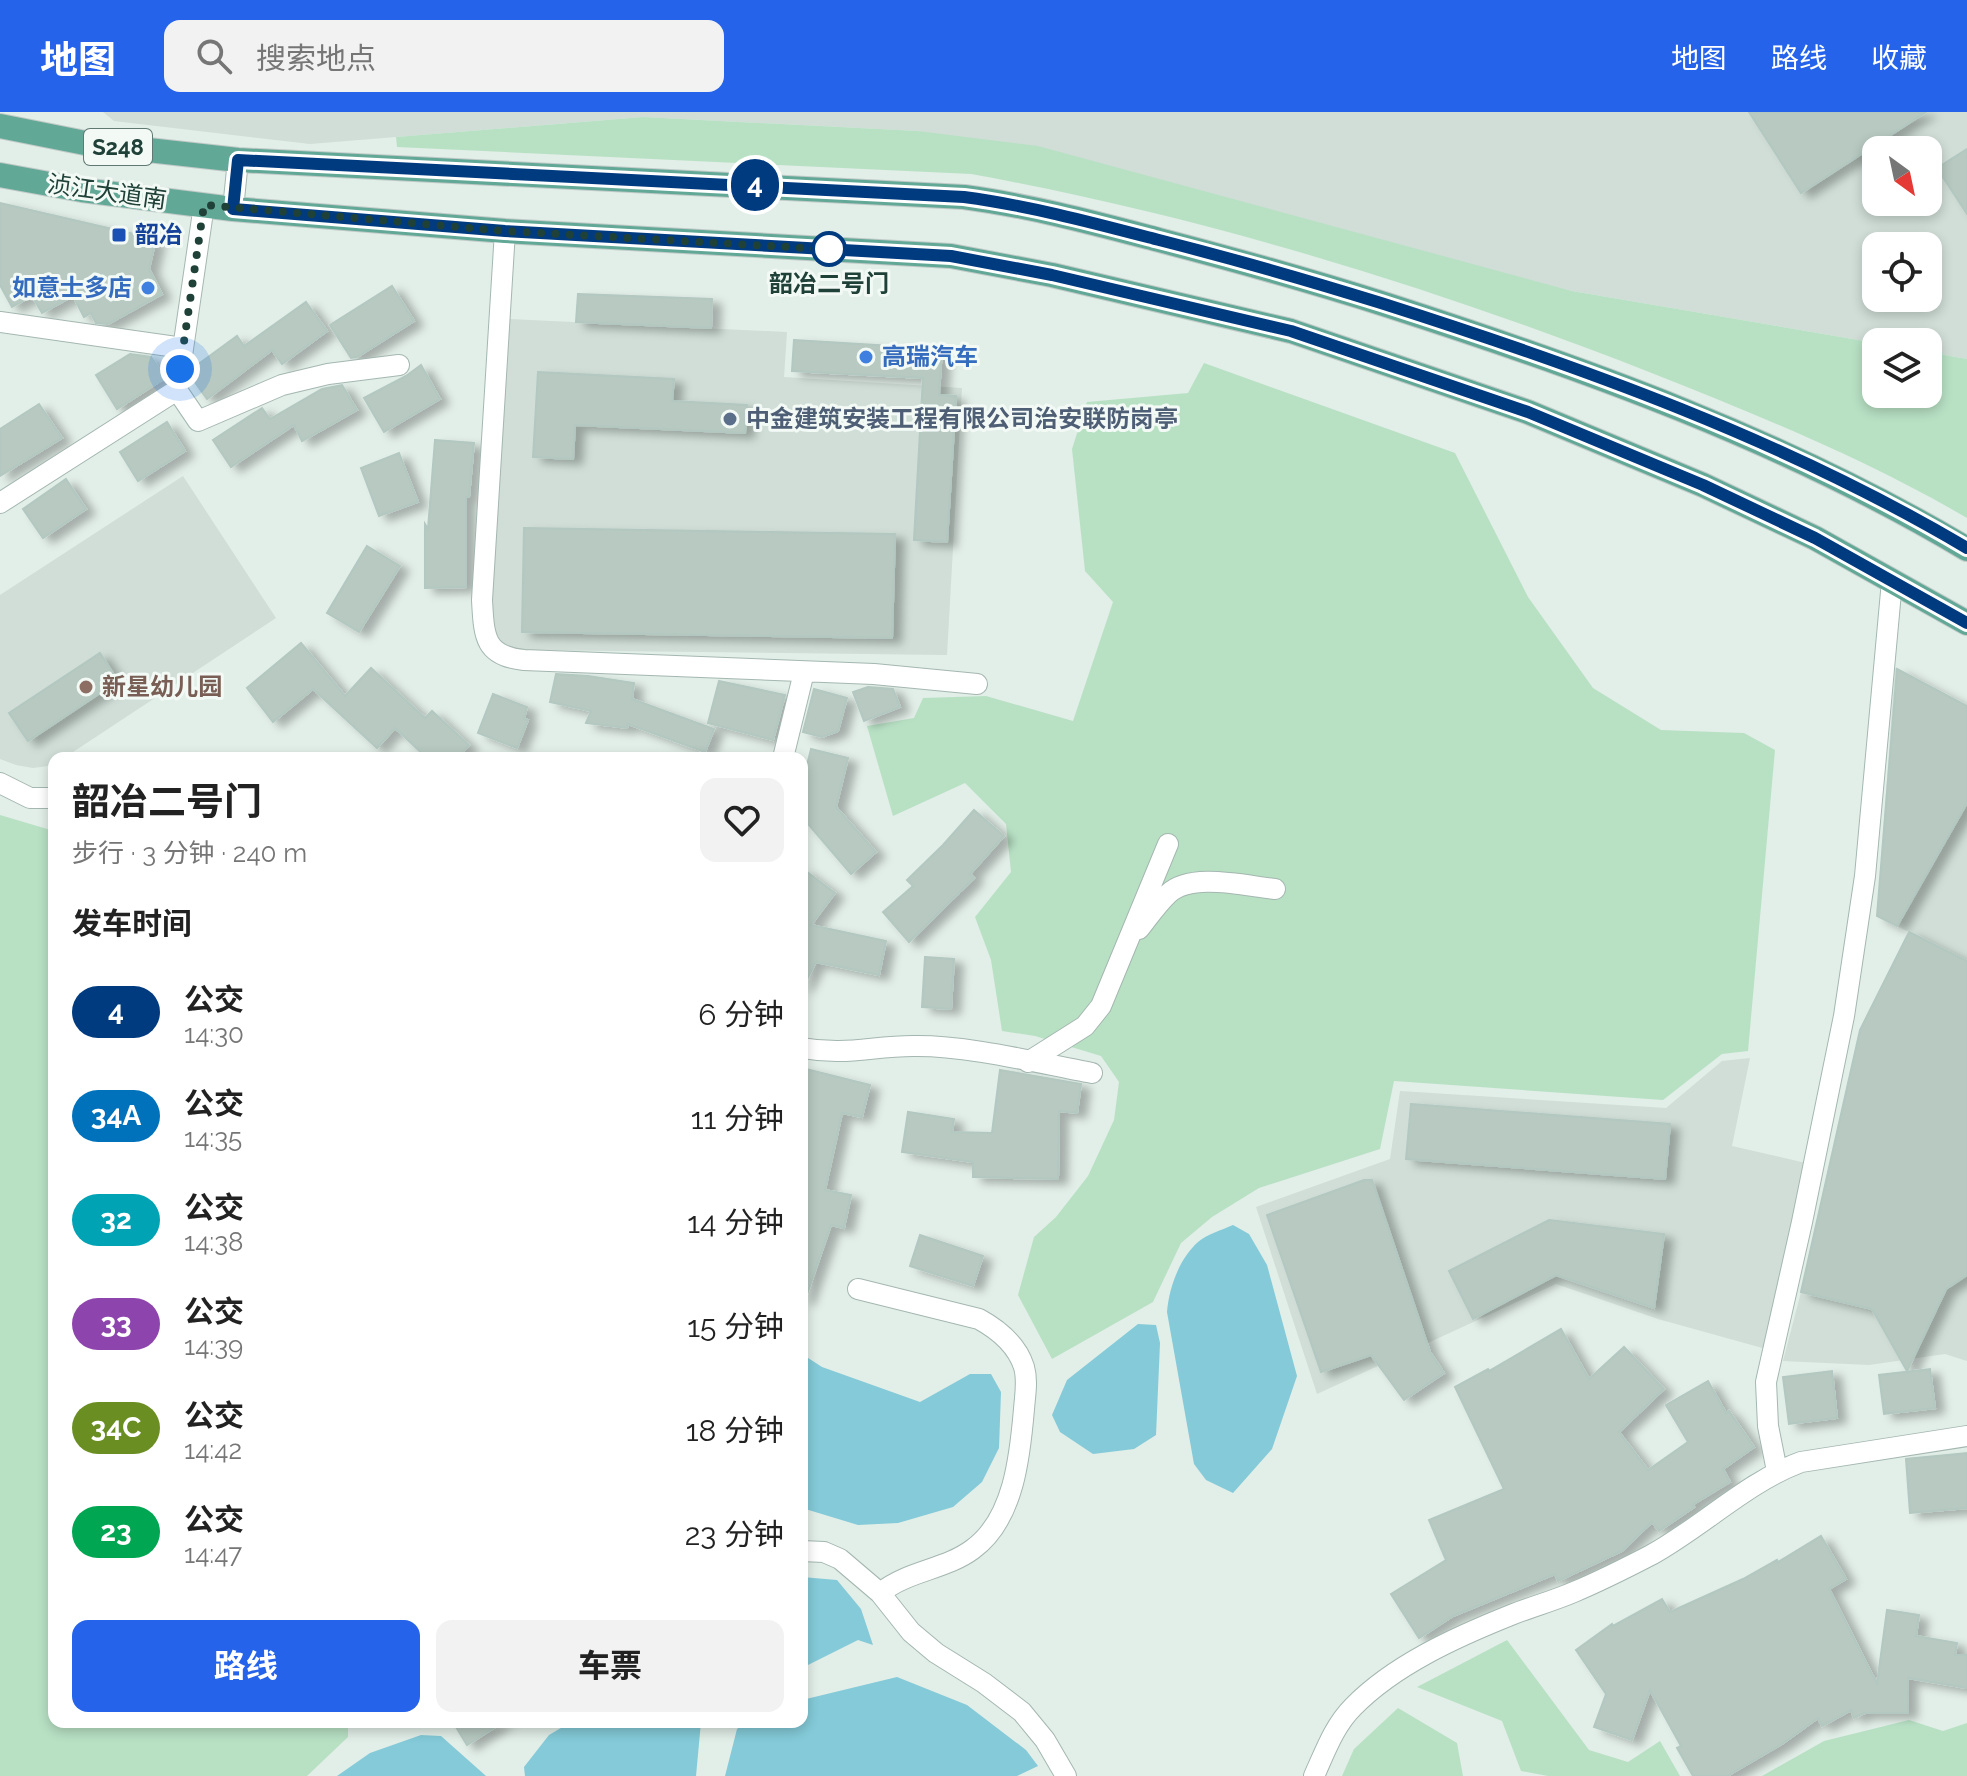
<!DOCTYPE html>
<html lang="zh">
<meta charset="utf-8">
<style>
:root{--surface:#fff;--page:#f2f2f2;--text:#222;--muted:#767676;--accent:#2563eb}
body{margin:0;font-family:Raleway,"Noto Sans SC",sans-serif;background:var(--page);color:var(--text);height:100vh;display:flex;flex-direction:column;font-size:30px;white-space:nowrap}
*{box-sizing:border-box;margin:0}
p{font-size:26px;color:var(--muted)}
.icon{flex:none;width:44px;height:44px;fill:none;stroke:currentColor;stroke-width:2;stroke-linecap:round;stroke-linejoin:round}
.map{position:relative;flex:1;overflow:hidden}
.details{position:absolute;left:48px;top:640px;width:760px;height:976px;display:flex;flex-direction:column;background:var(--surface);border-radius:16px;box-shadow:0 4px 12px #0003}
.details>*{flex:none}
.badge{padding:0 16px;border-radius:26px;font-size:28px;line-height:52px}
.needle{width:52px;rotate:147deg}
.tools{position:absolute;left:1862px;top:24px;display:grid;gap:16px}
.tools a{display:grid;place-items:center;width:80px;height:80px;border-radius:16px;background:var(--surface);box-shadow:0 4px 12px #0003;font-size:40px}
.you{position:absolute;width:40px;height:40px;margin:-20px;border:6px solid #fff;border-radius:50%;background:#1a73e8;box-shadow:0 0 0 12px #1a73e833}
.map>.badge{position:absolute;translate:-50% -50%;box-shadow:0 0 0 4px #fff}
h2{padding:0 24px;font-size:30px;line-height:72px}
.round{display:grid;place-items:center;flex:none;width:84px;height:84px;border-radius:16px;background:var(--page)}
.summary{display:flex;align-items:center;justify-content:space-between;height:136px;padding:0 24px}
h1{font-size:38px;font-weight:700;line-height:60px}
.cta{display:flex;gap:16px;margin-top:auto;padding:16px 24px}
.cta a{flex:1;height:92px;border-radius:16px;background:var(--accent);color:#fff;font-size:32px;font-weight:700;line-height:92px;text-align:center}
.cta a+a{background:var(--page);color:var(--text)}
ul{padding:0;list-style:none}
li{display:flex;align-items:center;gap:24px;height:104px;padding:0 24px}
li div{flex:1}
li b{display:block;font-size:30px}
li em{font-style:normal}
li .badge{min-width:88px;font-weight:700;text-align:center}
header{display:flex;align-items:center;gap:48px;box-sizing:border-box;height:112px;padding:0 40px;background:var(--accent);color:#fff}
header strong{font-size:38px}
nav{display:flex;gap:44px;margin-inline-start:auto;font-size:28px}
.search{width:560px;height:72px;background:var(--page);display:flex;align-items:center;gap:20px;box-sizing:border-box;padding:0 28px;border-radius:16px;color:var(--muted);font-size:30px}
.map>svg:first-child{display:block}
.built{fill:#d0ded7;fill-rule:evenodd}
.green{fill:#b8e1c4}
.water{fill:#84cad8}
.building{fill:#b7c9c1;stroke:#b3c8c0;stroke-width:2;filter:url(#shadow)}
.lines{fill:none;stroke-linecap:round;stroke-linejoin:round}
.street-casing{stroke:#a4b7b0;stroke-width:22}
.primary-casing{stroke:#c1cac7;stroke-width:26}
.street{stroke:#fff;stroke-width:20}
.primary{stroke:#62a897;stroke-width:24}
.line-casing{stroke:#fff;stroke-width:18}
.line{stroke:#003b80;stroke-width:12}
.walk{stroke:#204138;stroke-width:8;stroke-dasharray:0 14.4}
.transit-dot{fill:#1a4fb4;stroke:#f3faf6;stroke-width:3}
.stop-dot{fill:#fff;stroke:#003b80;stroke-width:4}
.shop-dot{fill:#3f7fe0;stroke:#f3faf6;stroke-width:3}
.service-dot{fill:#5c6f8a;stroke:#f3faf6;stroke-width:3}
.education-dot{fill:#8d6e63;stroke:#f3faf6;stroke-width:3}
.labels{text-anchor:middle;stroke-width:6;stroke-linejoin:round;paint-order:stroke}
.shield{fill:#f3faf6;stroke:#5f7871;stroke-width:2}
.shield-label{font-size:22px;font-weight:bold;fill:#204138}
.street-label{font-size:24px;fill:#204138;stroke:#f3faf6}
.transit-label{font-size:24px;font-weight:bold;fill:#164399;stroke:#f3faf6;text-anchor:start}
.stop-label{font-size:24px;font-weight:bold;fill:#204138;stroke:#f3faf6}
.shop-label{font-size:24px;font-weight:bold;fill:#366cbe;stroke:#f3faf6;text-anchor:end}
.service-label{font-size:24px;font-weight:bold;fill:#4e5e75;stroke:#f3faf6;text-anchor:start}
.education-label{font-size:24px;font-weight:bold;fill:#785e54;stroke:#f3faf6;text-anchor:start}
</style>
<header>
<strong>地图</strong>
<div class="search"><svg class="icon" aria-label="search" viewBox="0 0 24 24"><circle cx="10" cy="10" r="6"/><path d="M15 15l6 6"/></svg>搜索地点</div>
<nav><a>地图</a><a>路线</a><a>收藏</a></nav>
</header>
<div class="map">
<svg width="1967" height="1664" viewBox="0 0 1967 1664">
<defs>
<filter id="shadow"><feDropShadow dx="9" dy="5" stdDeviation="4" flood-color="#0004"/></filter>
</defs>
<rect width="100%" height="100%" fill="#e2eee8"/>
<!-- built -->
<path class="built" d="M103 0H1967V247L1928 240V230L1876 231 1572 179 918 19 643 5 310 32 114 9ZM1876 38H1928V90H1876ZM1876 134H1928V186H1876Z
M509 207 787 220 784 265 962 276 947 543 524 538 501 533 494 518 492 491Z
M183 364 276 506 67 644 54 646V651L48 654 33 656 16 653 0 647V483Z
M1895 556 1967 594V1249L1945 1242 1869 1253 1783 1249 1801 1180 1860 918 1909 820 1877 804Z
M1750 946 1732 1034 1810 1052 1766 1237 1658 1207 1556 1172 1317 1282 1256 1095 1390 1047 1400 979 1666 996 1722 949Z"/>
<!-- green -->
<path class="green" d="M643 5 918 19 1038 34 1572 179 1876 231V282H1928V240L1967 247V406C1866 347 1758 303 1649 260 1430 174 1202 104 971 62L397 35 396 25Z
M1204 251 1455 341 1528 485 1593 576 1661 618 1744 621 1775 638 1748 939 1722 942 1663 988 1394 969 1380 1037 1259 1076 1212 1105 1181 1131 1153 1190 1052 1247 1018 1183 1034 1125 1056 1105 1088 1064 1114 1008 1119 970 1101 944 1035 924 1002 919 991 848 975 805 1011 760 1006 712 965 671 893 704 867 614 914 606 923 586 986 584 1073 609 1113 490 1085 459 1072 337 1087 290 1188 281Z
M0 703 54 719V1610H348V1625L307 1664H0Z
M1507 1528 1589 1638 1628 1650 1660 1629 1680 1664H1548L1521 1659 1502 1609 1417 1575Z
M1398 1596 1457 1631 1463 1664H1342L1354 1637Z
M1909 1608 1943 1619 1967 1611V1664H1762L1824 1629Z"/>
<!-- water -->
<path class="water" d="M1233 1113 1249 1122 1267 1153 1297 1264 1272 1337 1233 1381 1206 1368 1194 1352 1167 1200C1169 1176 1179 1147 1198 1130 1207 1122 1222 1118 1233 1113Z
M1138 1212 1156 1213 1160 1231 1156 1323 1134 1337 1093 1342 1060 1320 1052 1303 1067 1268Z
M802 1242 822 1255 920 1290 970 1262H991L1001 1280 999 1336 982 1370 953 1395 898 1411 858 1413 802 1396Z
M802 1465 837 1468 861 1497 873 1533 858 1528 802 1556Z
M897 1565 967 1593 1026 1638 1038 1654 1017 1664H725L737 1617 747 1610H802V1588Z
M571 1610H701L696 1664H525L524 1655 549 1623Z
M421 1623 441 1624 486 1664H337L370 1641Z"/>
<!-- building -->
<path class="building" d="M1749 0H1926L1801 81Z
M1967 37V102L1937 56Z
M0 91 156 127 149 157 162 182 108 212 96 211 91 201 84 205 73 184 42 201 32 184 12 195 0 173Z
M392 174 414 209 357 245 351 246 330 213Z
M578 182 712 187 711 216 576 210Z
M306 190 327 219 282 252 272 238 207 287 192 266 193 256 237 224 244 234Z
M794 228 942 237 939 283 956 284 947 430 914 428 923 266 792 259Z
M130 242 151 245 165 266 117 297 96 263Z
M421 253 440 287 384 320 364 286 406 264Z
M538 260 674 267 672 289 747 293 745 321 575 313 573 347 533 345Z
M342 273 357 298 302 329 294 313 231 355 213 328 262 296 270 307 322 277Z
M39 292 62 326 0 364V317Z
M167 310 185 339 138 369 120 340Z
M435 328 474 331 469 385H466V475L425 476V412L428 417Z
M399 341 418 390 379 404 361 356Z
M66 367 86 397 43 426 23 397Z
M524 416 895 422 892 526 522 520Z
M367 434 400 454 359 520 327 501Z
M301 531 345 584 371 556 425 606 432 599 469 633 457 646H427L395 616 377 636 313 577 273 610 247 576Z
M100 541 118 569 28 629 9 601Z
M1897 557 1967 594V691L1897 814 1877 804Z
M556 562 588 564 634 571 632 587 714 617 705 640 628 612 627 616 586 611 591 599 550 590Z
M719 569 785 583 773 628 708 611Z
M868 575 893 577 900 595 864 609 853 580Z
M814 577 847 586 838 619 822 625 803 620Z
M493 582 527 595 524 607 528 608 517 636 478 621Z
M811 637 848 646 836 695 876 740 851 762 802 705V674Z
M974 698 1004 724 970 762 974 766 909 830 883 800 913 774 907 768 943 733Z
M802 756 835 781 811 813 886 829 879 863 816 850 802 877Z
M1909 820 1967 849V1163L1946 1177 1907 1259 1872 1197 1801 1180 1860 918Z
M925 845 954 847 951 897 922 895Z
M802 956 870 973 862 1005 842 1001 825 1078 851 1083 844 1116 831 1113 805 1188 802 1187Z
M1000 958 1081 972 1077 1001 1059 999 1058 1067 973 1065V1050L902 1040 908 1000 954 1007 952 1020 992 1021Z
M1411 992 1670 1012 1665 1067 1406 1047Z
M1364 1068H1372L1430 1240 1444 1261 1404 1288 1371 1243 1321 1260 1267 1103Z
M1549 1108 1664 1122 1654 1196 1556 1163 1473 1207 1449 1159Z
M920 1123 983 1144 973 1174 910 1154Z
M1561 1217 1589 1267 1624 1235 1664 1277 1619 1320 1648 1358 1688 1330 1666 1293 1708 1269 1726 1301 1729 1299 1754 1335 1723 1357 1730 1370 1692 1393 1694 1395 1659 1419 1652 1410 1622 1439 1558 1469 1555 1462 1453 1504 1419 1526 1391 1482 1446 1448 1429 1408 1504 1377 1455 1275 1488 1257 1489 1259Z
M1930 1257 1935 1296 1884 1302 1879 1263Z
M1832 1259 1837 1306 1789 1312 1783 1265Z
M1967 1341V1396L1910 1401 1906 1347Z
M1821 1424 1846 1467 1829 1477 1877 1572 1887 1498 1919 1503 1916 1524 1957 1531 1955 1543H1967V1576L1908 1566V1601H1865L1854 1606 1851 1598 1822 1614 1818 1606 1782 1632 1727 1664H1693L1677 1636 1681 1634 1650 1578 1632 1628 1594 1615 1606 1582 1576 1538 1612 1512 1613 1514 1662 1487 1670 1500 1743 1467 1777 1448 1778 1450Z
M453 1610H503L467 1633Z"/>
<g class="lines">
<!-- street casing -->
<g class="street-casing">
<path id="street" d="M204 93 177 278 198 309 282 273 328 262 399 253
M233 97 238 48
M505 119 482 488C484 524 484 544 524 548L874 562 977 572
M0 210 183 236
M0 391 177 278
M783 646 804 560
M0 671 30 686H54
M1139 817C1148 806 1157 792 1168 782 1191 760 1245 774 1275 777
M802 936C847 944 871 934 913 934 967 933 1038 951 1092 961
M1028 950 1085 914 1101 894 1168 732
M858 1177 979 1207C999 1218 1017 1233 1024 1255 1028 1269 1025 1283 1024 1297 1020 1344 1014 1407 973 1437 945 1458 909 1458 880 1481
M1777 1359 1768 1314 1766 1270 1802 1110 1844 904 1865 764 1892 469
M802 1439 824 1440 840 1447 880 1481 911 1520 936 1541 984 1571 1022 1600 1045 1628 1066 1664
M1314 1664C1325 1640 1334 1614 1353 1595 1394 1553 1456 1525 1511 1503 1531 1495 1553 1489 1574 1480 1600 1469 1626 1456 1651 1443 1702 1415 1747 1370 1801 1350L1967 1324"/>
</g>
<!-- primary casing -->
<g class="primary-casing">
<path id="primary" d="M0 14 85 31 238 48 964 85C1031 94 1094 111 1159 128 1236 148 1311 169 1387 193 1586 257 1786 329 1967 437
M0 63 82 78 233 97 505 119 951 144 1052 163 1291 219 1528 300 1703 373 1815 426 1967 511"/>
</g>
<!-- street -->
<use href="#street" class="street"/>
<!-- primary -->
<use href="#primary" class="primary"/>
</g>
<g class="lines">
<!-- line casing -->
<g class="line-casing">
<path id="line" d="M1967 436C1785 328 1582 255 1381 191 1307 168 1234 147 1159 128 1094 111 1031 94 964 85L238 48 233 97 505 119 951 144 1052 163 1291 219 1528 300 1703 373 1815 426 1967 511"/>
</g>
<!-- line -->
<use href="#line" class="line"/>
<!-- walk -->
<path class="walk" d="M180 257 204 93 505 119 841 138 829 137"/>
</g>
<!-- markers -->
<rect class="transit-dot" x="111" y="115" width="16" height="16" rx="4"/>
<circle class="stop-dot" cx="829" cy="137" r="16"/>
<g class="shop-dot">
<circle cx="148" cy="176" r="8"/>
<circle cx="866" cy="245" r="8"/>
</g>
<circle class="service-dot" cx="730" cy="307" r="8"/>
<circle class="education-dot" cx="86" cy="575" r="8"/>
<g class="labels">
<!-- shield labels -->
<rect class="shield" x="84" y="17" width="68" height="36" rx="6"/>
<g class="shield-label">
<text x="118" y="43">S248</text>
</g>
<!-- street labels -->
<g class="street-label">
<text transform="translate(107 80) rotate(8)" y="8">浈江大道南</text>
</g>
<!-- transit labels -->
<g class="transit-label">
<text x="135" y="131">韶冶</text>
</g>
<!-- stop labels -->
<g class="stop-label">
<text x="829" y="180">韶冶二号门</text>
</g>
<!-- shop labels -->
<g class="shop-label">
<text x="132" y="184">如意士多店</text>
<text x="882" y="253" text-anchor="start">高瑞汽车</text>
</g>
<!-- service labels -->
<g class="service-label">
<text x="746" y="315">中金建筑安装工程有限公司治安联防岗亭</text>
</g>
<!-- education labels -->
<g class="education-label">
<text x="102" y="583">新星幼儿园</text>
</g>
</g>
</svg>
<div class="tools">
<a><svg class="needle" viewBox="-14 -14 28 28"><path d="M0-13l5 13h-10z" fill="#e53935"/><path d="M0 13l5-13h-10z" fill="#767676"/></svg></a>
<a><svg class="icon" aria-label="locate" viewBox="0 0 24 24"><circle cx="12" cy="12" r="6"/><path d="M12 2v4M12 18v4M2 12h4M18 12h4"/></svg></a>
<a><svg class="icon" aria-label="layers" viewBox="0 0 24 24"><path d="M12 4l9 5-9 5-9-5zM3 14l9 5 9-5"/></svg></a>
</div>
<div class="you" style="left:180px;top:257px"></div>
<b class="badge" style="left:755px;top:73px;background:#003b80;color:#fff">4</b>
<section class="details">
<div class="summary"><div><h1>韶冶二号门</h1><p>步行 · 3 分钟 · 240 m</p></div><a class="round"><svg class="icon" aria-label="heart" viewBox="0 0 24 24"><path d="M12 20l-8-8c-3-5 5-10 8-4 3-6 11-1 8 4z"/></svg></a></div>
<h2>发车时间</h2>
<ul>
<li><span class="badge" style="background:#003b80;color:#fff">4</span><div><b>公交</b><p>14:30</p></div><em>6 分钟</em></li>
<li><span class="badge" style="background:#0072bc;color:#fff">34A</span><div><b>公交</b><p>14:35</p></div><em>11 分钟</em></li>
<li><span class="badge" style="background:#00a3b4;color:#fff">32</span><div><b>公交</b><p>14:38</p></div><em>14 分钟</em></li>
<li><span class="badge" style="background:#8e44ad;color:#fff">33</span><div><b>公交</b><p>14:39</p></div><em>15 分钟</em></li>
<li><span class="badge" style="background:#6b8e23;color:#fff">34C</span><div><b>公交</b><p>14:42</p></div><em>18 分钟</em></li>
<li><span class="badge" style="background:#00a651;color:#fff">23</span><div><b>公交</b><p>14:47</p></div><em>23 分钟</em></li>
</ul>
<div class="cta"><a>路线</a><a>车票</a></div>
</section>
</div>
